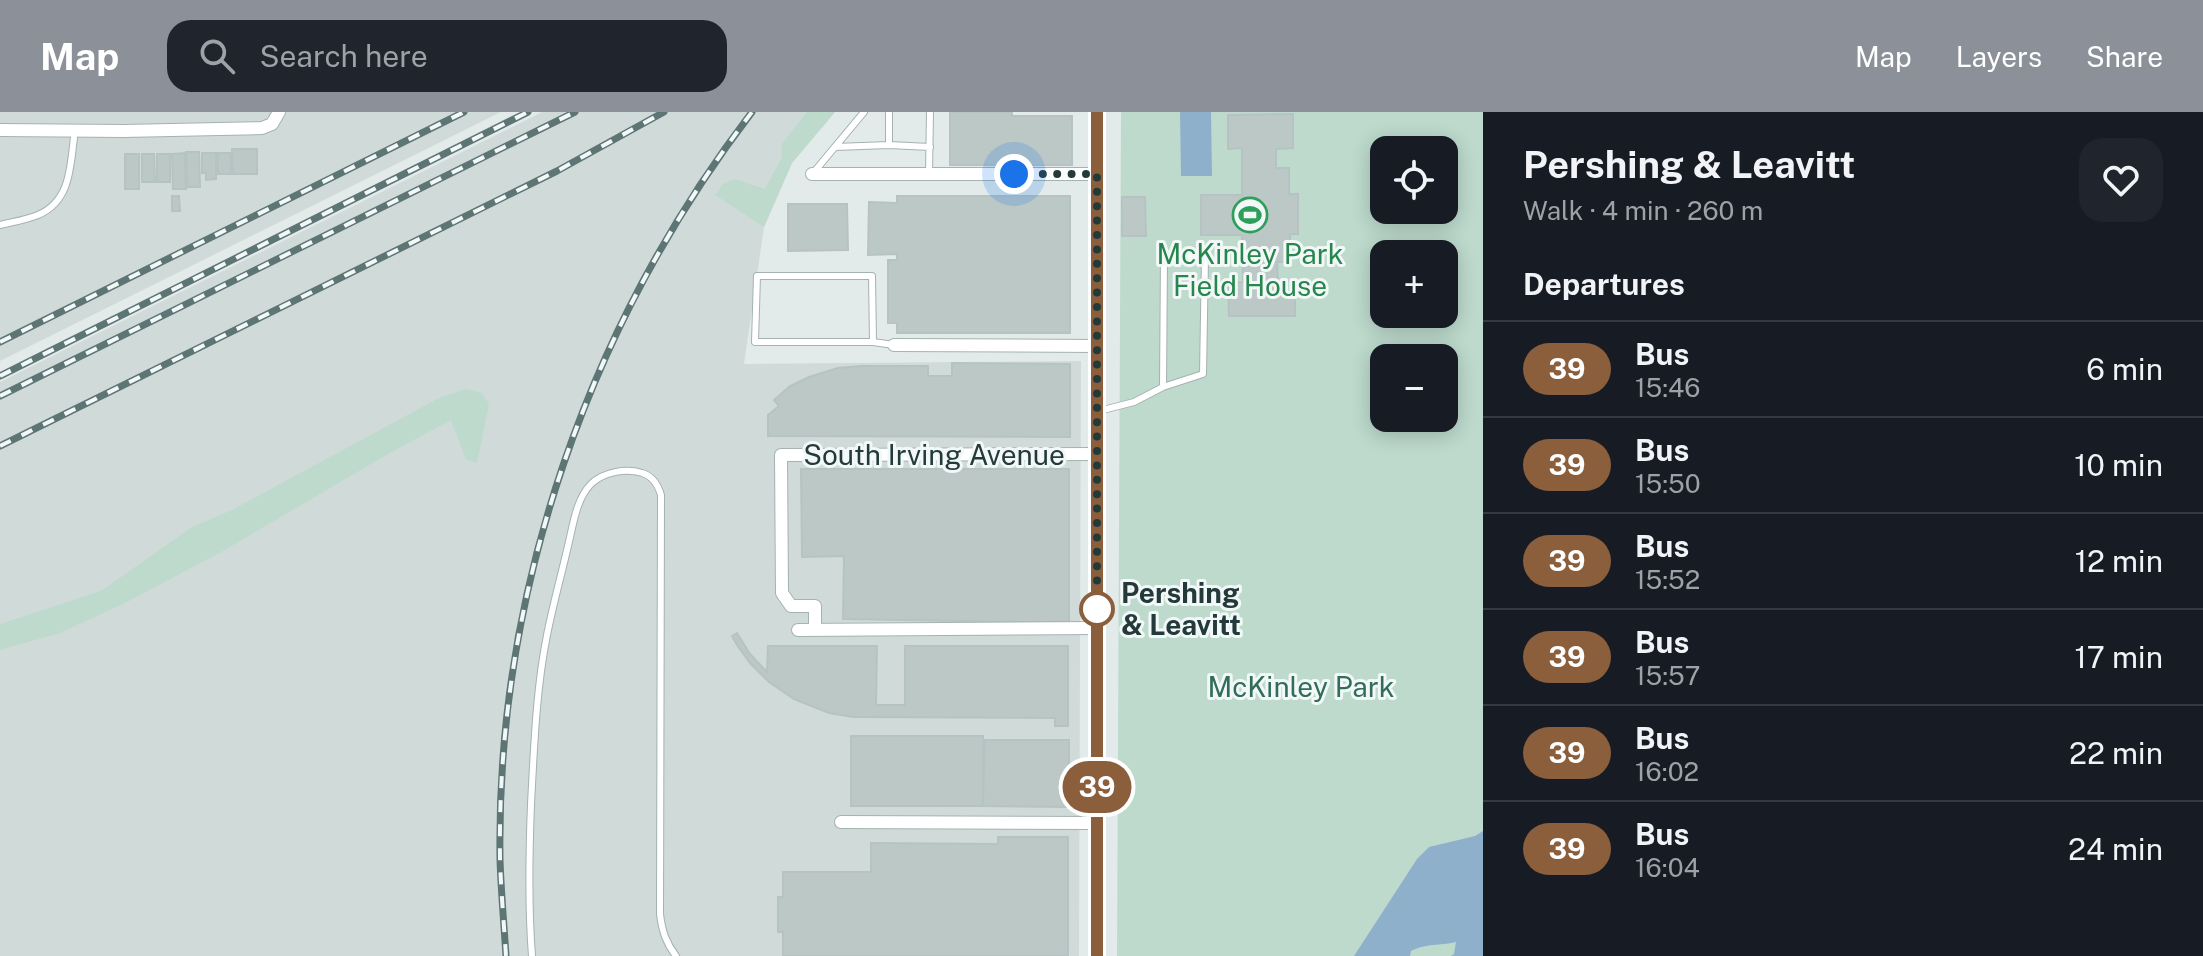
<!DOCTYPE html>
<meta charset="utf-8">
<style>
:root{--surface:#171b24;--page:#20242c;--text:#f1f3f6;--muted:#9ea1a6;--line:#363941;--accent:#8c9099}
body{margin:0;font-family:"Public Sans",sans-serif;background:var(--page);color:var(--text);height:100vh;display:flex;flex-direction:column;font-size:30px;white-space:nowrap}
*{box-sizing:border-box;margin:0}
p{font-size:26px;color:var(--muted)}
.icon{flex:none;width:44px;height:44px;fill:none;stroke:currentColor;stroke-width:2;stroke-linecap:round;stroke-linejoin:round}
.map{position:relative;flex:1;overflow:hidden}
.side{display:flex;flex-direction:column;background:var(--surface);width:720px}
.side>*{flex:none}
.badge{padding:0 16px;border-radius:26px;font-size:28px;line-height:52px}
.fabs{position:absolute;left:1370px;top:24px;display:grid;gap:16px}
.fabs a{display:grid;place-items:center;width:88px;height:88px;border-radius:16px;background:var(--surface);box-shadow:0 4px 20px #0003;font-size:40px}
.you{position:absolute;width:40px;height:40px;margin:-20px;border:6px solid #fff;border-radius:50%;background:#1a73e8;box-shadow:0 0 0 12px #1a73e833}
.map>.badge{position:absolute;translate:-50% -50%;box-shadow:0 0 0 4px #fff}
h2{padding:0 40px;font-size:30px;line-height:72px}
.round{display:grid;place-items:center;flex:none;width:84px;height:84px;border-radius:24px;background:var(--page)}
.head{display:flex;align-items:center;justify-content:space-between;height:136px;padding:0 40px}
h1{font-size:38px;font-weight:700;line-height:60px}
ul{padding:0;list-style:none}
li{display:flex;align-items:center;gap:24px;height:96px;padding:0 40px;border-top:2px solid var(--line)}
li div{flex:1}
li b{display:block;font-size:30px}
li em{font-style:normal}
li .badge{min-width:88px;font-weight:700;text-align:center}
header{display:flex;align-items:center;gap:48px;box-sizing:border-box;height:112px;padding:0 40px;background:var(--accent);color:#fff}
header strong{font-size:38px}
nav{display:flex;gap:44px;margin-inline-start:auto;font-size:28px}
.search{width:560px;height:72px;background:var(--page);display:flex;align-items:center;gap:20px;box-sizing:border-box;padding:0 28px;border-radius:24px;color:var(--muted);font-size:30px}
main{display:flex;flex:1;min-height:0}
.map>svg:first-child{display:block}
.built{fill:#d0dbd9}
.green{fill:#bddacd;fill-rule:evenodd}
.water{fill:#8fb0cb}
.building{fill:#bbc8c6;stroke:#b5c4c2;stroke-width:2}
.lines{fill:none;stroke-linecap:round;stroke-linejoin:round}
.lane-casing{stroke:#a5b2b2;stroke-width:8}
.street-casing{stroke:#a5b2b2;stroke-width:14}
.secondary-casing{stroke:#9fb3b1;stroke-width:18}
.lane{stroke:#fff;stroke-width:6}
.street{stroke:#fff;stroke-width:12}
.secondary{stroke:#fff;stroke-width:16}
.rail-casing{stroke:#5e7576;stroke-width:7}
.rail{stroke:#f2f8f7;stroke-width:4;stroke-dasharray:12;stroke-linecap:butt}
.line-casing{stroke:#fff;stroke-width:18}
.line{stroke:#8b5e3c;stroke-width:12}
.walk{stroke:#243a3a;stroke-width:8;stroke-dasharray:0 14.4}
.stop-dot{fill:#fff;stroke:#8b5e3c;stroke-width:4}
.labels{text-anchor:middle;stroke-width:6;stroke-linejoin:round;paint-order:stroke}
.leisure-label{font-size:28px;fill:#27864d;stroke:#f2f8f7}
.street-label{font-size:28px;fill:#243a3a;stroke:#f2f8f7}
.stop-label{font-size:28px;font-weight:bold;fill:#243a3a;stroke:#f2f8f7;text-anchor:start}
.park-label{font-size:28px;fill:#326d5a;stroke:#f2f8f7}
</style>
<header>
<strong>Map</strong>
<div class="search"><svg class="icon" aria-label="search" viewBox="0 0 24 24"><circle cx="10" cy="10" r="6"/><path d="M15 15l6 6"/></svg>Search here</div>
<nav><a>Map</a><a>Layers</a><a>Share</a></nav>
</header>
<main>
<div class="map">
<svg width="1483" height="844" viewBox="0 0 1483 844">
<rect width="100%" height="100%" fill="#e2ebea"/>
<!-- built -->
<path class="built" d="M0 0H501L0 249Z
M542 0H835L792 51 764 115 744 252 1081 249 1079 844H0V270Z"/>
<!-- green -->
<path class="green" d="M807 0H835L792 51 764 115 715 83 723 72 735 67 765 77 782 45 781 33Z
M1121 0H1483V844H1117ZM1384 38H1444V98H1384ZM1384 142H1444V202H1384ZM1384 246H1444V306H1384Z
M466 277 482 281 489 292 477 351 466 347 451 308 388 342 223 439 125 491 60 521 0 538V512L101 479 192 415 232 398 439 286Z"/>
<!-- water -->
<path class="water" d="M1180 0H1211L1212 64H1181Z
M1483 719V844H1451L1454 842 1456 830C1438 834 1428 831 1411 839L1410 844H1354L1417 747 1429 735 1475 724Z"/>
<!-- building -->
<path class="building" d="M950 0H1012V4H1072V53H950Z
M1293 2V36L1276 37V56H1289V82H1298V122H1290V150H1277L1278 169H1295V204H1229L1228 171 1243 170 1242 123H1201V83H1242V36L1228 37V3Z
M232 37H257V62H233Z
M186 40H199L200 75H187Z
M185 41 186 77H173L172 42Z
M202 41H216V67L206 68V61H202Z
M218 41H231V62H218Z
M125 42H139V77H125Z
M142 42H154L155 70H142Z
M157 42H170V70H157Z
M172 84H179L180 99H172Z
M897 84H1070V221H897V211H888V148H897V142L868 143 869 90 897 91Z
M1122 85H1145L1146 124H1122Z
M788 92H847L848 138 788 139Z
M952 251 1070 252V325L768 324V303L779 294 774 288 790 274 809 265 838 256 861 254H928V264H952Z
M801 357H1069V511L843 507 844 444 802 445Z
M737 521 750 542 767 560 768 534H877L876 593H905V534H1068V614H1055V606L853 605 829 601 794 587 769 570 750 551 737 533 732 524Z
M851 624H983V694H851Z
M985 628H1069V695L983 694Z
M998 725H1068V844H783V820H778V785H783V760H871V731L998 732Z"/>
<g class="lines">
<!-- lane casing -->
<g class="lane-casing">
<path id="lane" d="M889 33V0
M835 35 889 33 930 35
M814 60 864 0
M929 62 930 0
M0 113C12 110 26 108 38 103 73 88 70 50 75 18
M873 230 872 164H757L755 230H873L894 233
M1099 299 1134 290 1163 275 1164 144 1205 145 1203 262 1163 275
M532 844C528 794 529 743 531 692 534 636 536 578 547 523 553 493 561 464 568 434 573 414 576 387 591 372 603 360 626 356 642 361 653 364 658 373 661 383L660 802C662 819 666 831 676 844"/>
</g>
<!-- street casing -->
<g class="street-casing">
<path id="street" d="M0 18 123 19 262 16 272 12 279 0
M812 62H1097
M894 233 1097 234
M798 518 1097 516
M815 518V494H791L782 481 781 343 1097 342
M841 710 1097 711"/>
</g>
<!-- secondary casing -->
<g class="secondary-casing">
<path id="secondary" d="M1097 0V844"/>
</g>
<!-- lane -->
<use href="#lane" class="lane"/>
<!-- street -->
<use href="#street" class="street"/>
<!-- secondary -->
<use href="#secondary" class="secondary"/>
<!-- rail casing -->
<g class="rail-casing">
<path id="rail" d="M0 230 464 0
M0 264 528 0
M0 284 575 0
M0 334 557 59 664 0
M506 844C504 812 501 780 500 747 496 478 589 213 752 0"/>
</g>
<!-- rail -->
<use href="#rail" class="rail"/>
</g>
<g class="lines">
<!-- line casing -->
<g class="line-casing">
<path id="line" d="M1097 0V844"/>
</g>
<!-- line -->
<use href="#line" class="line"/>
<!-- walk -->
<path class="walk" d="M1014 62H1097V497"/>
</g>
<!-- icons -->
<defs>
<g id="stadium-ring" transform="scale(1.8)"><circle r="9.5" fill="#f2f8f7" stroke="#2e9e5b" stroke-width="1.5"/><path d="M0-5a6.5 5 0 1 0 0 10a6.5 5 0 1 0 0-10ZM-3.5-1.8h7v3.6h-7Z" fill="#2e9e5b"/></g>
</defs>
<g fill-rule="evenodd">
<use href="#stadium-ring" x="1250" y="103"/>
</g>
<!-- markers -->
<circle class="stop-dot" cx="1097" cy="497" r="16"/>
<g class="labels">
<!-- leisure labels -->
<g class="leisure-label">
<text x="1250" y="152">McKinley Park<tspan x="1250" dy="32">Field House</tspan></text>
</g>
<!-- street labels -->
<g class="street-label">
<text x="934" y="353">South Irving Avenue</text>
</g>
<!-- stop labels -->
<g class="stop-label">
<text x="1121" y="491">Pershing<tspan x="1121" dy="32">&amp; Leavitt</tspan></text>
</g>
<!-- park labels -->
<g class="park-label">
<text x="1301" y="585">McKinley Park</text>
</g>
</g>
</svg>
<div class="fabs">
<a><svg class="icon" aria-label="locate" viewBox="0 0 24 24"><circle cx="12" cy="12" r="6"/><path d="M12 2v4M12 18v4M2 12h4M18 12h4"/></svg></a>
<a>+</a>
<a>−</a>
</div>
<div class="you" style="left:1014px;top:62px"></div>
<b class="badge" style="left:1097px;top:675px;background:#8b5e3c;color:#fff">39</b>
</div>
<section class="side">
<div class="head"><div><h1>Pershing &amp; Leavitt</h1><p>Walk · 4 min · 260 m</p></div><a class="round"><svg class="icon" aria-label="heart" viewBox="0 0 24 24"><path d="M12 20l-8-8c-3-5 5-10 8-4 3-6 11-1 8 4z"/></svg></a></div>
<h2>Departures</h2>
<ul>
<li><span class="badge" style="background:#8b5e3c;color:#fff">39</span><div><b>Bus</b><p>15:46</p></div><em>6 min</em></li>
<li><span class="badge" style="background:#8b5e3c;color:#fff">39</span><div><b>Bus</b><p>15:50</p></div><em>10 min</em></li>
<li><span class="badge" style="background:#8b5e3c;color:#fff">39</span><div><b>Bus</b><p>15:52</p></div><em>12 min</em></li>
<li><span class="badge" style="background:#8b5e3c;color:#fff">39</span><div><b>Bus</b><p>15:57</p></div><em>17 min</em></li>
<li><span class="badge" style="background:#8b5e3c;color:#fff">39</span><div><b>Bus</b><p>16:02</p></div><em>22 min</em></li>
<li><span class="badge" style="background:#8b5e3c;color:#fff">39</span><div><b>Bus</b><p>16:04</p></div><em>24 min</em></li>
</ul>
</section>
</main>
